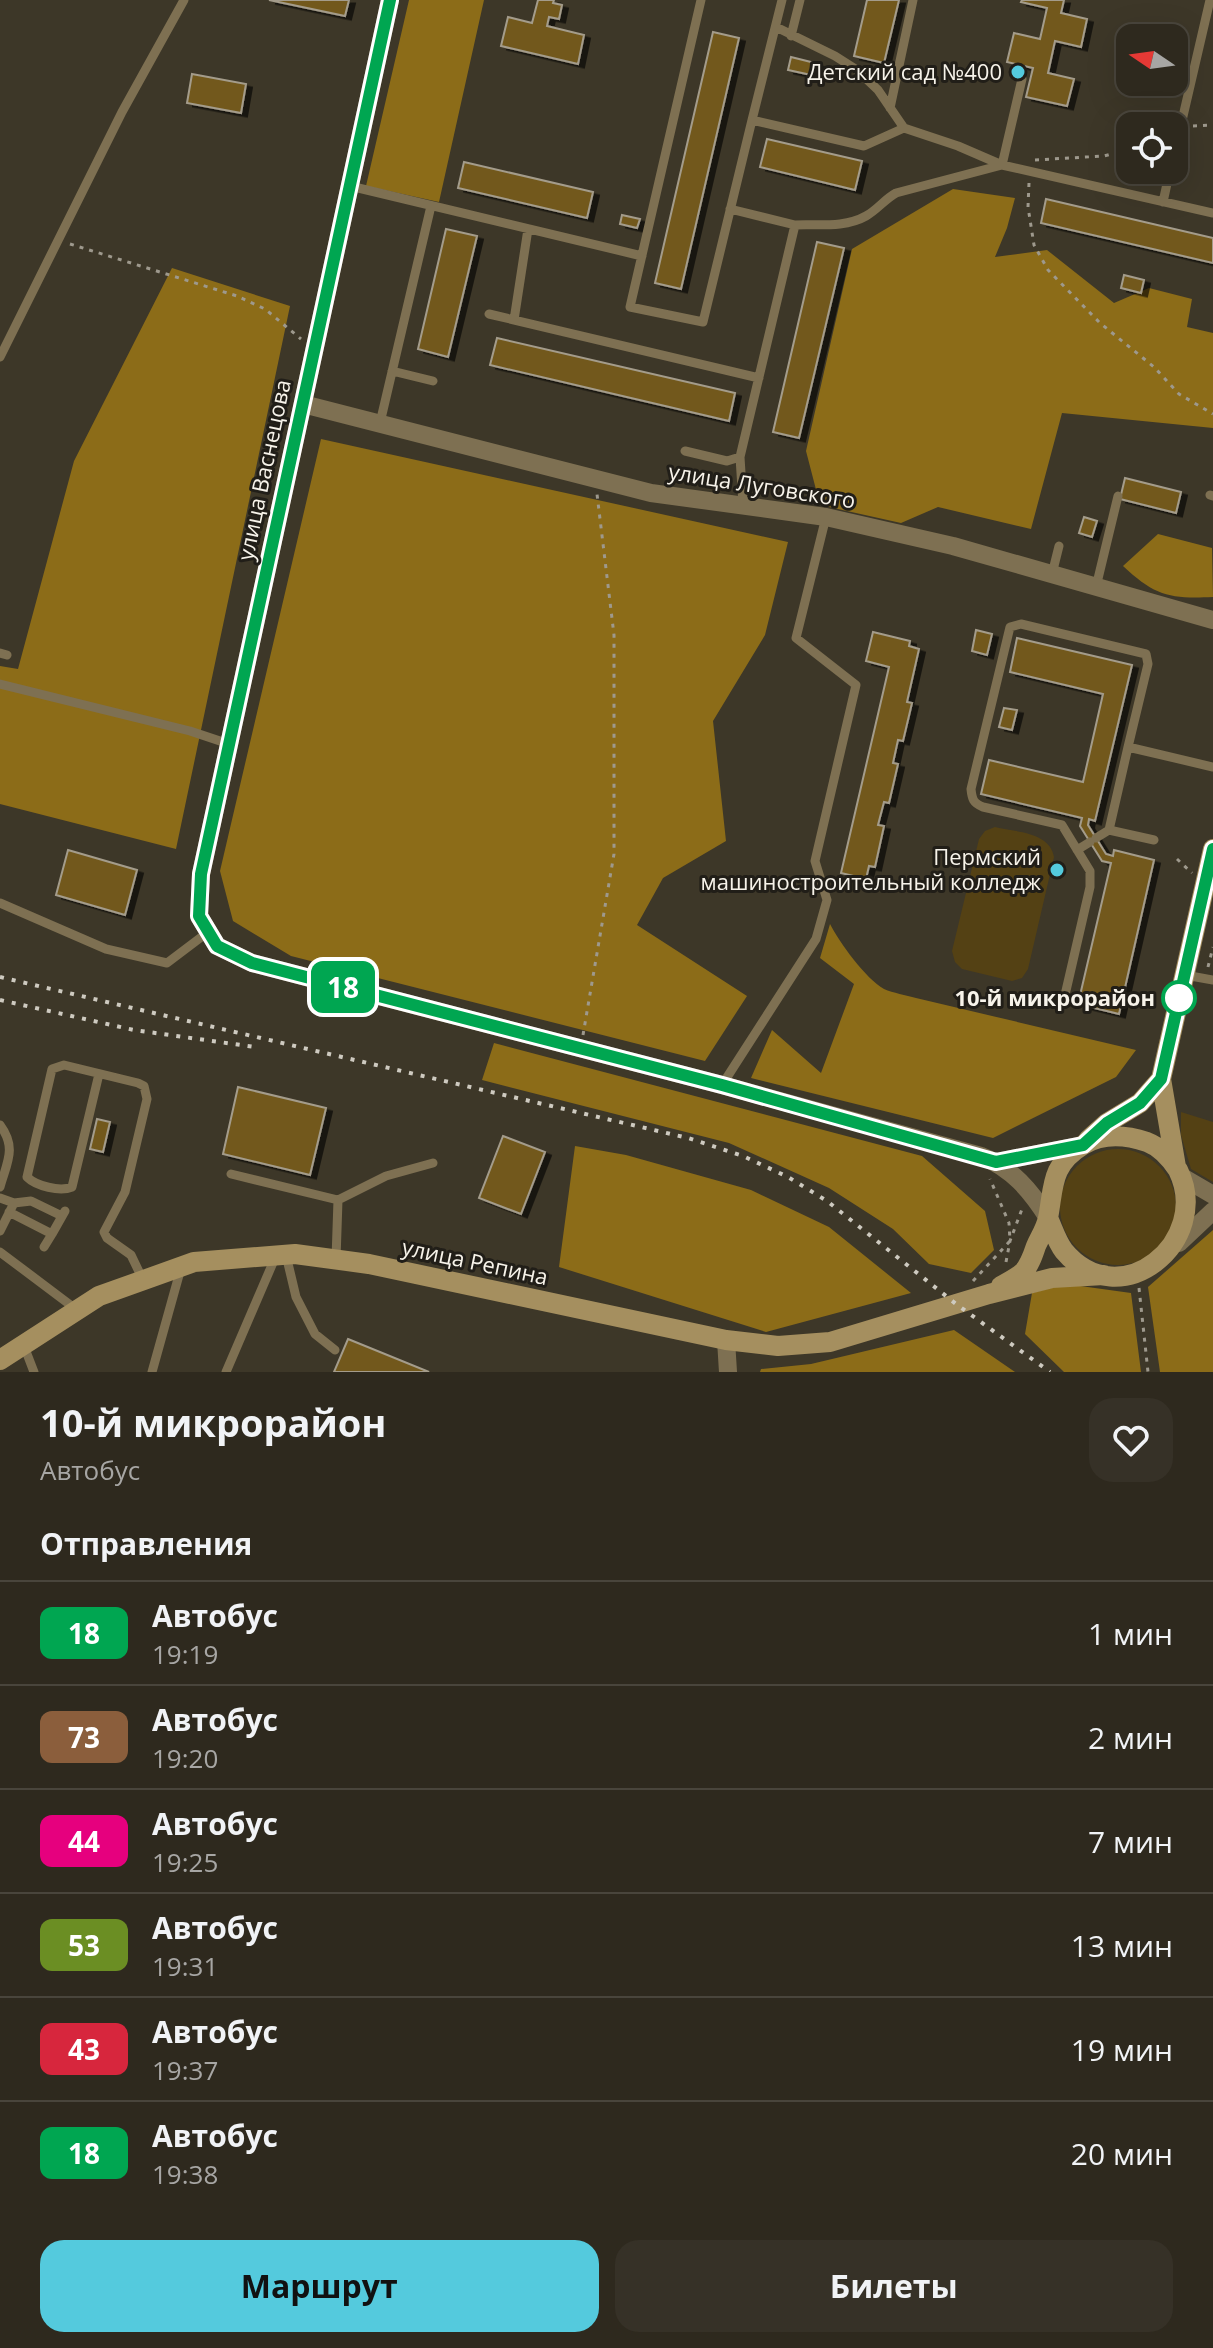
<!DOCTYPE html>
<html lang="ru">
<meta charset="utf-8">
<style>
:root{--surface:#2e291e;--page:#363127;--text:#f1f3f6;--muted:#a7a6a4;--line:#49453c;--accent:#54cadd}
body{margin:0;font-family:"Open Sans",sans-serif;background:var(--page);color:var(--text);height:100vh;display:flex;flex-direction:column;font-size:30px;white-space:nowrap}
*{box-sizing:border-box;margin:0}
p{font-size:26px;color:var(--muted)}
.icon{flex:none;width:44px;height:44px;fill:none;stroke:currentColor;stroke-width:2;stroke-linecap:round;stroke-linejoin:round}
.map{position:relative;height:1372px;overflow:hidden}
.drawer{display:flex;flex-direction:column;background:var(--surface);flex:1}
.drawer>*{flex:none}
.badge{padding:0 16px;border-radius:12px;font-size:28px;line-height:52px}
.needle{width:52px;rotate:283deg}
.controls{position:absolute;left:1116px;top:24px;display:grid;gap:16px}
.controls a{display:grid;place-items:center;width:72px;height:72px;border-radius:16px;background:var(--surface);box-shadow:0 8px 32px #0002,0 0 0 2px var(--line);font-size:40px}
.map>.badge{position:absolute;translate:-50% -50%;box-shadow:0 0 0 4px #fff}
h2{padding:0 40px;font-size:30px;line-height:72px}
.round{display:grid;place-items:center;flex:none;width:84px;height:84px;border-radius:24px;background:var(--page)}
.headline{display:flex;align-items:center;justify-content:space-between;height:136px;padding:0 40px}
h1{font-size:38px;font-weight:700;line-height:60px}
.button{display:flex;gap:16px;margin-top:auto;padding:16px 40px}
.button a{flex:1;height:92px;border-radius:24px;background:var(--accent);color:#111;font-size:32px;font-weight:700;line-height:92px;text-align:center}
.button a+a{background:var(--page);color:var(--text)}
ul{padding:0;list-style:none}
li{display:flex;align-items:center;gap:24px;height:104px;padding:0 40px;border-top:2px solid var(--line)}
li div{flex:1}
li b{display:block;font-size:30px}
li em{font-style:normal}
li .badge{min-width:88px;font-weight:700;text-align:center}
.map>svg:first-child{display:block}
.green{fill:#544114}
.forest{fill:#8c6c18}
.building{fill:#72591d;stroke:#a49c8b;stroke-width:2;filter:url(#shadow)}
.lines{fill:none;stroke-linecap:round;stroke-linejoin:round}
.path{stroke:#9e998d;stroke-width:3;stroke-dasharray:4 6;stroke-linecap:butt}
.lane{stroke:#7e7052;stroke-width:9}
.street{stroke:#7e7052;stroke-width:18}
.secondary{stroke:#a58f5f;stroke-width:20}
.rail{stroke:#cecac0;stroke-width:4;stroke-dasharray:4 8;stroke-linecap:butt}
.line-casing{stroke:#fff;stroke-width:18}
.line{stroke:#00a651;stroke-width:12}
.poi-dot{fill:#54cadd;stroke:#211e18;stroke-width:3}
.stop-dot{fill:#fff;stroke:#00a651;stroke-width:4}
.labels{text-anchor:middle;stroke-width:6;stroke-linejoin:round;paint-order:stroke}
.poi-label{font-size:22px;fill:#f7f3ea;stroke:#211e18;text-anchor:end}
.street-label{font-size:22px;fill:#f7f3ea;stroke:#211e18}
.stop-label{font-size:22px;font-weight:bold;fill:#f7f3ea;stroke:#211e18;text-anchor:end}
</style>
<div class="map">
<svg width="1213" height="1372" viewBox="0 0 1213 1372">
<defs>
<filter id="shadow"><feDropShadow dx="6" dy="3.5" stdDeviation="0" flood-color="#0009"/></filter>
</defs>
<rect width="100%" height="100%" fill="#3d3728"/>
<!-- green -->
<path class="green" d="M995 827C1016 832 1050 832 1054 857L1028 969 1022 978 1012 981 962 969 955 962 952 951 979 839 985 831Z
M1181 1112 1213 1122V1182L1191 1169 1181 1135Z
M1060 1207a58 58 0 1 1 116 0a58 58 0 1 1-116 0Z"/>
<!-- forest -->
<path class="forest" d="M409 0H484L439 202 366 186Z
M953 189 1015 198 1007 228 995 257 1047 250 1114 303 1149 288 1192 299 1187 327 1213 333V428L1062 413 1031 529 938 507 901 523 820 505 806 451 852 249Z
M172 268 290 306 176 849 0 804V666L18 669 74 461Z
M321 439 788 542 765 635 713 721 726 841 663 878 637 925 747 996 705 1061 291 956 233 921 220 871Z
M1158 534 1212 548 1213 597C1170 599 1155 596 1123 566Z
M830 924C839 942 866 979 884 989 893 993 906 995 916 998L1136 1050 1116 1077 993 1138 751 1078 772 1030 821 1073 854 984 820 958Z
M494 1043 922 1156 985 1211 994 1250 971 1273 929 1264 893 1229 829 1188 729 1143 482 1080Z
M575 1146 626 1155 751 1190 829 1227 911 1293 766 1332 559 1267Z
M1213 1230V1372H1160L1148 1287Z
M1066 1284 1131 1293 1141 1372H1064L1025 1334 1032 1293Z
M954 1330 1015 1372H760L761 1369 811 1364Z"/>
<!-- building -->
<path class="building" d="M269 0H349L345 16Z
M538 0H554L553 3 562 5 559 19 549 17 547 26 584 35 578 64 501 46 508 17 532 23Z
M867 0H899L884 63 854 56Z
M1022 0H1064L1061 13 1087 19 1081 47 1055 41 1048 73 1074 79 1067 106 1026 97 1033 68 1007 62 1014 33 1040 39 1047 8 1021 2Z
M713 32 739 38 681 289 655 283Z
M791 57 819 64 816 76 788 70Z
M192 74 246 84 241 113 187 103Z
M767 139 862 161 855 190 760 167Z
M464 162 593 192 587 218 458 188Z
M1046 199 1213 238V263L1041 223Z
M622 215 640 219 637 228 620 224Z
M446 229 477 236 448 357 418 349Z
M817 242 844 248 799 438 773 432Z
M1124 275 1144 280 1141 293 1121 288Z
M497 338 735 393 729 421 490 365Z
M1125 478 1181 492 1176 513 1120 499Z
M1084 517 1097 521 1092 537 1079 533Z
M976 630 992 634 987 655 972 651Z
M873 632 910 641 909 646 919 649 907 702 912 703 903 741 898 740 893 763 898 764 889 803 884 802 878 825 884 826 875 867 869 866 866 879 841 873 889 667 866 661Z
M1017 638 1132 665 1095 821 1089 819 1088 825 1106 854 1113 856 1114 850 1154 860 1119 1014 1078 1004 1111 863 1102 861 1090 842 1080 826 1082 818 981 794 989 760 1083 782 1103 694 1010 672Z
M1004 708 1017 710 1012 730 999 727Z
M68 850 137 870 125 915 56 895Z
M238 1087 326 1108 310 1175 223 1154Z
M97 1119 110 1122 103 1152 90 1149Z
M503 1136 545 1152 521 1214 479 1198Z
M348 1339 429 1372H334Z"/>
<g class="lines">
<!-- path -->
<path class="path" d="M1193 126 1213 125
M1035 160 1104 156 1130 149
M1029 183 1028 207 1034 245 1048 270 1100 323 1154 367 1179 394 1213 414
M70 244 237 296 265 309 301 339
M1177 859 1192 873
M1208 967 1213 947
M583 1035 614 854V635L597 494
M1006 1262 1010 1241 1022 1209
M973 1281 1010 1241 1009 1223 990 1179
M1139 1288 1148 1372"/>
<!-- lane -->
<path class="lane" d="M701 0 630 307 703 322 752 120
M782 0 752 120 864 146 904 128
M776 27 835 56 857 70 878 90 904 128 958 146 1002 165 1213 213
M791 36 800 0
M890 108 913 0
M1174 155 1210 0
M350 186 642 256
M1163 202 1170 170
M730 209 795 225
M489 314 759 378
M514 320 528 229
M0 357 122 112 184 0
M392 371 433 381
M380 423 431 206
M685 451 727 461 740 457
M1210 495 1213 496
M743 505 740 457 795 225C818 224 845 228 866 216 877 210 885 199 896 193L1002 165 1022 79
M1052 574 1059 546
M1096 587 1118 496
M0 653 7 655
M0 684 190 731 229 744
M1109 830 1154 840
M1096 838 1109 830 1128 747 1213 767
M1077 850 1090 842
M0 903 106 949 167 963 208 932
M1185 975 1213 980
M1065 995 1090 887V871L1062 825 983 807C973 803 972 799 971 789L1010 627 1021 624 1146 654 1148 664 1128 747
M99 1074 72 1187C60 1192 36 1186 27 1177L52 1069 64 1065 138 1083 144 1086 147 1099 125 1192 104 1232 107 1238 131 1255 143 1280
M722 1085 816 939 827 900 815 861 856 685 796 638 826 517
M0 1125C17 1148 7 1162 0 1187
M231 1174 338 1200 336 1259
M0 1198 14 1203 0 1231
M338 1200 386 1176 433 1163
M14 1203 31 1201 62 1216
M9 1212 52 1234 65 1211
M44 1247 52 1234
M0 1252 77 1310
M286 1255 296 1297 315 1334 335 1350
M24 1346 34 1372
M152 1372 181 1268
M226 1372 275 1258"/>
<!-- street -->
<path class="street" d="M390 0 201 874 199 916 217 946 252 963 722 1085 981 1156C1012 1168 1031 1191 1048 1218
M303 404 651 493 826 517 953 546 1213 620
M996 1162 1083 1145
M1184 1178 1213 1195
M1179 1243 1213 1211
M726 1340 728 1372"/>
<!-- secondary -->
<path class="secondary" d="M1088 1140 1107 1123 1140 1103 1161 1079
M1176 1167 1161 1079 1213 849
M1001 1286C1008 1282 1016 1278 1022 1273 1029 1267 1033 1255 1036 1246 1040 1237 1046 1228 1048 1218 1054 1187 1050 1165 1083 1145 1103 1133 1126 1135 1147 1142 1160 1147 1170 1158 1178 1170 1213 1241 1120 1318 1064 1251 1057 1242 1053 1229 1048 1218
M0 1360 99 1296 194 1262 295 1254 369 1264 726 1340 778 1346 830 1342 989 1294 1052 1278 1104 1275"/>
<!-- rail -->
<path class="rail" d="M0 977 688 1138 743 1156 788 1177 827 1201 956 1304 1050 1372
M0 1000 134 1030 255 1047"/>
</g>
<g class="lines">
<!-- line casing -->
<g class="line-casing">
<path id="line" d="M390 0 201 874 199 916 217 946 252 963 722 1085 996 1162 1083 1145 1107 1123 1140 1103 1161 1079 1213 849"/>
</g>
<!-- line -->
<use href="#line" class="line"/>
</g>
<!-- markers -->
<g class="poi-dot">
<circle cx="1018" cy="72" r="8"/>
<circle cx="1057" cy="870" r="8"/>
</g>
<circle class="stop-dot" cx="1179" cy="998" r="16"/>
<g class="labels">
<!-- poi labels -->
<g class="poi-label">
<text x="1002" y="80">Детский сад №400</text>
<text x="1041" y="865">Пермский<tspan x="1041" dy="25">машиностроительный колледж</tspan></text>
</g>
<!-- street labels -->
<g class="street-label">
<text transform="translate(264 470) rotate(-78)" y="8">улица Васнецова</text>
<text transform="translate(762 486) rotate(9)" y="8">улица Луговского</text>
<text transform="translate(475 1262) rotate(12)" y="8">улица Репина</text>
</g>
<!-- stop labels -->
<g class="stop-label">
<text x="1155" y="1006">10-й микрорайон</text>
</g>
</g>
</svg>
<div class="controls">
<a><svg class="needle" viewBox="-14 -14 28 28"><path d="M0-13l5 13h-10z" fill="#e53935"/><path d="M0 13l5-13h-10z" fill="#a7a6a4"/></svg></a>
<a><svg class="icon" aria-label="locate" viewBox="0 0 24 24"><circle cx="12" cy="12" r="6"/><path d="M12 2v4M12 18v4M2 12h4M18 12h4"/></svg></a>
</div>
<b class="badge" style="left:343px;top:987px;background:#00a651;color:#fff">18</b>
</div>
<section class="drawer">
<div class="headline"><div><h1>10-й микрорайон</h1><p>Автобус</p></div><a class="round"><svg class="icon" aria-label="heart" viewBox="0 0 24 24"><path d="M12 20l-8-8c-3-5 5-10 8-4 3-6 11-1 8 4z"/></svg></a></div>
<h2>Отправления</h2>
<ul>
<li><span class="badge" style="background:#00a651;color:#fff">18</span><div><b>Автобус</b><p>19:19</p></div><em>1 мин</em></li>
<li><span class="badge" style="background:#8b5e3c;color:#fff">73</span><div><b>Автобус</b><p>19:20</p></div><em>2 мин</em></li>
<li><span class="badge" style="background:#e6007e;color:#fff">44</span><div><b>Автобус</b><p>19:25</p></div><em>7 мин</em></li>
<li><span class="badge" style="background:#6b8e23;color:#fff">53</span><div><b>Автобус</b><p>19:31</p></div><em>13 мин</em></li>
<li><span class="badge" style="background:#d7263d;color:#fff">43</span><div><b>Автобус</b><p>19:37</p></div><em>19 мин</em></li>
<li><span class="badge" style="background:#00a651;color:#fff">18</span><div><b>Автобус</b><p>19:38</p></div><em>20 мин</em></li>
</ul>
<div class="button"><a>Маршрут</a><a>Билеты</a></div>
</section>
